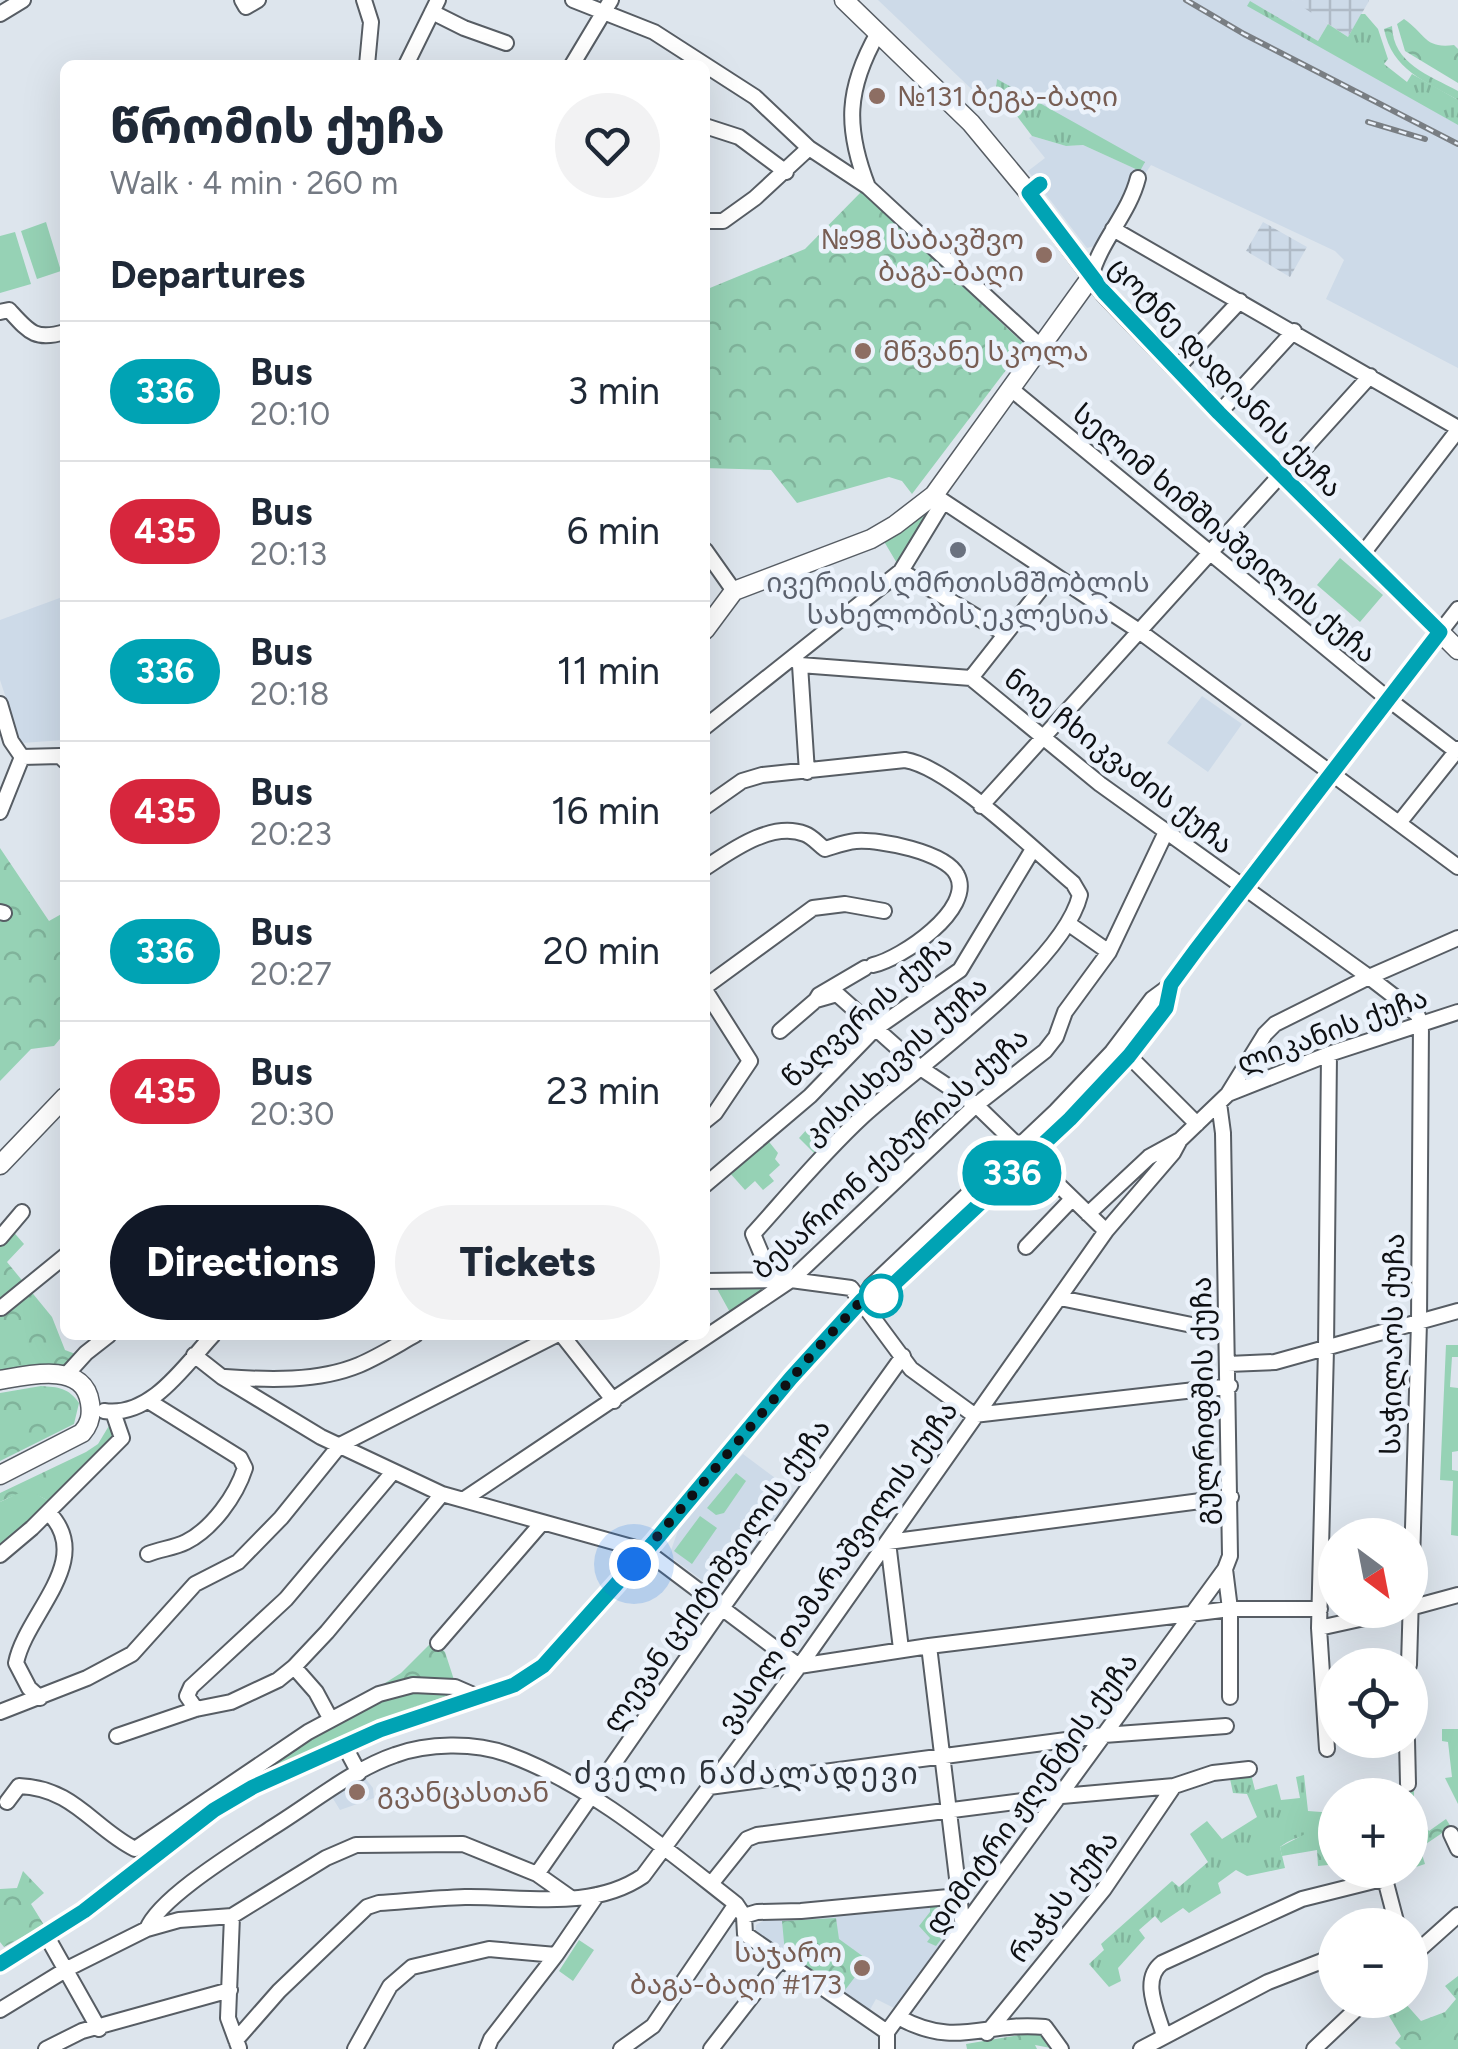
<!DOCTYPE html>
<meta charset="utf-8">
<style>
:root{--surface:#fff;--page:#f2f2f3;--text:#1f2937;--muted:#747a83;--line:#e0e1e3;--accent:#111827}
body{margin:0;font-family:Figtree,"Noto Sans Georgian",sans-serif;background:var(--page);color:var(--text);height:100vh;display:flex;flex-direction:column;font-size:38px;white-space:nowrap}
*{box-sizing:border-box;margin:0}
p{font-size:32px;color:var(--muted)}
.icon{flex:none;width:55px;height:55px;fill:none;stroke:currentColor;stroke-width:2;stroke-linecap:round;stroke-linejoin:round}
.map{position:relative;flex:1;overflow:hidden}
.details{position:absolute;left:60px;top:60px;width:650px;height:1280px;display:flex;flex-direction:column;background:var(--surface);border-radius:15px;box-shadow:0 10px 40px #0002}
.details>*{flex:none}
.badge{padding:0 20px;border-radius:32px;font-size:35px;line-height:65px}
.needle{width:65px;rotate:148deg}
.tools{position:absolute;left:1318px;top:1518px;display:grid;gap:20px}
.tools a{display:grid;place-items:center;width:110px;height:110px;border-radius:50%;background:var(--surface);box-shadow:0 10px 40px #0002;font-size:50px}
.you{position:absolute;width:50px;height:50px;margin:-25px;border:8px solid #fff;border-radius:50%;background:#1a73e8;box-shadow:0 0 0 15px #1a73e833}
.map>.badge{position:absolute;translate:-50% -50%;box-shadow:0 0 0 5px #fff}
h2{padding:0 50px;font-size:38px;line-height:90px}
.round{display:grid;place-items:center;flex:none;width:105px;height:105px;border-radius:52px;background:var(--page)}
.overview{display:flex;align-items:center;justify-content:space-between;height:170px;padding:0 50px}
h1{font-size:48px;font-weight:800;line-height:75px}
.action{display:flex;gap:20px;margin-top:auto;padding:20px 50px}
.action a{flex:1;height:115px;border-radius:60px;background:var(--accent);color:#fff;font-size:40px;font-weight:800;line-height:115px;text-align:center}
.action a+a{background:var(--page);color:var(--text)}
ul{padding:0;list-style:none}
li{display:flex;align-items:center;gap:30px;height:140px;padding:0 50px;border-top:2px solid var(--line)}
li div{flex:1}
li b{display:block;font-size:38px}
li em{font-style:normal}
li .badge{min-width:110px;font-weight:700;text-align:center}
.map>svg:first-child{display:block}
.built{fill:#cddae8}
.industrial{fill:url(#industrial-grid)}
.grass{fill:url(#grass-tufts)}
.forest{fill:url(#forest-crowns)}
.green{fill:#96d2b5}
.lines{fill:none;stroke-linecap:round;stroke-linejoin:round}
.minor-casing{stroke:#575d64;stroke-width:18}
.major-casing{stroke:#575d64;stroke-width:21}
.minor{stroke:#fff;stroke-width:14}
.major{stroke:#fff;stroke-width:18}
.rail-casing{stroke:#797e83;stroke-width:6}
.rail{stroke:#ebf2fb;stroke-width:2.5;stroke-dasharray:8;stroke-linecap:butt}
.line-casing{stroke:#fff;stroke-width:22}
.line{stroke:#00a3b4;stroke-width:15}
.walk{stroke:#0e1013;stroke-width:10;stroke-dasharray:0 18}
.education-dot{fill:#8d6e63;stroke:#ebf2fb;stroke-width:4}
.worship-dot{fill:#6b7280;stroke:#ebf2fb;stroke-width:4}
.stop-dot{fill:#fff;stroke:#00a3b4;stroke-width:5}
.labels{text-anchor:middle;stroke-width:9;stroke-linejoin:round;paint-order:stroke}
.education-label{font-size:28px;fill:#785e54;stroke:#ebf2fb;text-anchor:start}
.street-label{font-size:28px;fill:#0e1013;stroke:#ebf2fb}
.worship-label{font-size:28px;fill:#5b616d;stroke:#ebf2fb}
.neighbourhood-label{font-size:30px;letter-spacing:2.5px;fill:#2d333a;stroke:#ebf2fb}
</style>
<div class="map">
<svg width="1458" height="2049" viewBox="0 0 1458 2049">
<defs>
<pattern id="industrial-grid" width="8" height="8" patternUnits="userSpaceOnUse" patternTransform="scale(2.5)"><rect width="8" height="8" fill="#cddae8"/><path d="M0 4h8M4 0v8" fill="none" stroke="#afbac6"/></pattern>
<pattern id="grass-tufts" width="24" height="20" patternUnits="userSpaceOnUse" patternTransform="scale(2.5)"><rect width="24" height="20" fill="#96d2b5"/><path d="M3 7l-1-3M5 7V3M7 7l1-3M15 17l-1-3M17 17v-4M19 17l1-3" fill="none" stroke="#80b39b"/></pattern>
<pattern id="forest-crowns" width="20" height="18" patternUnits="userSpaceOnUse" patternTransform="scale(2.5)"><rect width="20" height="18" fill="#96d2b5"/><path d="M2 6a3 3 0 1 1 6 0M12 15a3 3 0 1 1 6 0" fill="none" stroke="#80b39b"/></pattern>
</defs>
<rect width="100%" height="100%" fill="#dde5ed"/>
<!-- built -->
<path class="built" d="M878 0H1292L1307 8 1328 24 1318 41 1251 2 1458 125V368L1326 299 1344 260 1335 251 1151 165 1098 245 1087 248 1028 171 1045 158 1029 138 1032 136 1066 146 1083 145 1136 169 997 80 996 88 982 99Z
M65 596V740L21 743 0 680V620Z
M1202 696 1242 724 1208 772 1167 743Z
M743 1454 794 1492 721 1594 669 1556 681 1522Z
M365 1778 373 1788 374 1798 340 1810 332 1797Z
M950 1901 955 1926 896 2009 876 1999 867 2015 755 1936 756 1925 766 1919Z"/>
<!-- industrial -->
<path class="industrial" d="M1292 0H1369V1L1348 37Z
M1263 222 1307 247 1290 277 1246 251Z"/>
<!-- grass -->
<path class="grass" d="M1250 1 1318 41 1328 24 1348 37 1361 14H1365L1378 29 1388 59 1384 64 1407 82 1412 74 1458 100V125L1247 6Z
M997 79 1145 162 1140 171 1083 145 1066 146 1032 136 996 88Z
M1229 1774H1251L1255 1790 1277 1784 1281 1800 1300 1798 1296 1777 1304 1775 1308 1811 1335 1813V1826C1318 1837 1299 1832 1280 1847L1285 1868 1247 1876 1236 1870 1218 1883 1221 1893 1189 1913 1183 1908 1161 1923 1155 1916 1139 1930 1145 1938 1118 1968 1121 1981 1109 1987 1089 1964 1104 1950 1101 1944 1172 1881 1179 1887 1208 1862 1190 1834 1207 1821 1222 1839 1257 1817 1247 1794 1233 1793Z"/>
<!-- forest -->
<path class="forest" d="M1404 19C1426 34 1424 49 1454 45L1458 49V83L1405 51 1397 24Z
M1392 26C1393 64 1429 75 1458 91V100C1425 81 1392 70 1384 29Z
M862 191 1025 345 912 494 902 481 889 477 797 503 771 470 705 468V290L805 249Z
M0 848 49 921 65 912V1033L54 1046 31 1049 0 1081Z
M10 1228 24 1244 7 1262 52 1317 65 1350 78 1355 69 1372 0 1376V1238Z
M41 1386C58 1387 69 1388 79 1403L74 1424 0 1461V1393Z
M110 1424 114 1425 115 1437 49 1501C29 1490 20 1492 0 1502V1493L86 1452 98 1444Z
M433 1641 445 1652 455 1683 366 1695 401 1673Z
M1414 1790V1812L1429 1831 1446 1819 1451 1827 1420 1848 1425 1864 1413 1868 1410 1861V1795H1404L1403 1791Z
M1335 1826V1855H1329L1328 1865 1318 1866 1317 1850 1282 1856 1280 1847 1309 1832 1327 1831Z
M23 1871 44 1893 31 1904 44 1925 4 1947 0 1942V1889L17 1888Z
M947 1905 951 1926 936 1946 927 1942 930 1938 919 1926 930 1912V1907Z
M836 1918 839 1939 868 1960 842 1994 785 1953 782 1921Z
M1458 1976V2049H1401L1395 2043 1401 2036 1389 2016 1405 2003 1421 2021 1445 2012 1456 1999 1445 1986Z
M1043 2031 1056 2049 1035 2045 1037 2049H967L966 2044Z"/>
<!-- green -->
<path class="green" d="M46 222 61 271 37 279 21 231Z
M15 232 31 284 0 293V236Z
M927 504 934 511 898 565 882 538Z
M1340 558 1383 595 1360 622 1317 585Z
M847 1099 859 1111 816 1155 799 1138 809 1127 820 1132Z
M766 1138 778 1153 775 1159 780 1165 769 1175 774 1181 763 1190 755 1181 745 1190 729 1172Z
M767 1285 768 1290 732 1316 716 1287Z
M1446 1345H1458V1357H1452L1450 1387 1458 1388V1451L1452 1452V1470L1458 1471V1536L1451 1535 1453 1481 1440 1480Z
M736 1473 746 1481 724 1513 716 1515 707 1508Z
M21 1492 34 1493 49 1501 0 1548V1502Z
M700 1516 717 1528 692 1564 674 1551Z
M414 1689 458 1692 366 1725 262 1773 267 1764C314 1736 361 1704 414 1689Z
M1442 1729H1458V1804L1445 1778 1452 1777 1448 1742 1442 1741Z
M579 1940 594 1950 573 1981 559 1971Z"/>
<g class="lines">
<!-- minor casing -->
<g class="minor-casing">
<path id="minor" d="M242 0 246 7 258 0
M364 0 371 22 367 65
M573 0 654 32 755 97 809 148 868 187 1041 347
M432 12 464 28 506 43
M0 14 23 0
M406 65 438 0
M572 65 611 0
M705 126 739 137 786 172
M868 187C845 128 846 89 878 33
M705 221H723L755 198 809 148
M1113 229 1458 428
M1091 277C1100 241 1129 214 1138 178
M0 312 9 310C29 332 35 341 65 332
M1177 368 1240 301
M1011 389 1388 699 1456 751
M1219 413 1294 331
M934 495 1139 631 1458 867
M705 550 734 591
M1361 556 1458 430
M901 571 1005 634
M794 658 800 665 807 772
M800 665 971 678 1100 784 1369 977 1417 1014 1421 1023 1419 1322 1409 1665
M971 678 1052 575
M0 704 11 741 22 757
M705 727 901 571 943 502
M22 757 60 756 65 761
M981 806 1370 376
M705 807 742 781 762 775 905 760C950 767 1036 852 1073 883L1080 895C1063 965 919 1065 863 1116 824 1152 789 1194 753 1234L772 1279
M0 812 22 757
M1399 823 1458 749
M705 868C731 851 771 821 805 834 813 837 818 844 825 849 835 846 845 842 856 841 879 839 946 852 957 875 975 909 901 959 873 965
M0 912 4 913
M1069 924 1109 952
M865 968 819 995 816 1000 837 994 919 1067 976 1105 1106 1231
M705 987 813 908 845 904 884 911
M705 990 750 1061 715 1113 705 1121
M780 1031 816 1000
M1129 1056 1197 1124
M1228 1094 1265 1034 1275 1024 1369 977 1458 938
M1219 1103 1223 1133 1230 1556 1225 1569 1230 1609V1697
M705 1185 810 1096 875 1029 960 970 1033 849
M1088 1214 1149 1157 1180 1140
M0 1238 22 1212
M1026 1247 1072 1199
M705 1281 791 1280 851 1288 911 1369 974 1415 1230 1386
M1060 1298 1226 1332
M862 1300 880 1297 1070 1119 1129 1056 1166 1008 1171 985
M1 1308 65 1256
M562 1335 614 1401
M194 1355 222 1377 321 1437 442 1494 646 1551 799 1666
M1228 1364 1275 1362 1458 1311
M66 1375 86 1353 109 1335
M225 1377C267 1380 318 1382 359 1365 378 1357 397 1345 415 1335
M104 1411C151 1418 185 1365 213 1335
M463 1500 791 1280 976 1105 1045 1051 1056 1037 1065 1012 1109 952 1165 834
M148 1554C160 1549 174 1548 186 1542 212 1529 236 1496 245 1468L240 1458 150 1402
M0 1555 32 1528 122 1438 113 1412
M1410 1608 1458 1595
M1319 1628 1401 1610
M438 1643 541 1524
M929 1646 963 1928
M901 1649 888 1542 1231 1497
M799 1666 929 1646 1190 1614 1230 1609H1320
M294 1667 316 1692 330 1718
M40 1698 29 1688 16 1663C26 1613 96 1560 48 1512
M196 1709 187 1696 191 1687 286 1599 393 1472
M0 1712 87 1678 132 1654 195 1584 238 1562 281 1518 340 1445 556 1335
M117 1736 196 1709 231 1702 278 1680 294 1667 327 1632 442 1494
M1407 1740 1408 1784
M344 1745 359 1773
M1327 1749 1319 1628 1326 1349 1329 1054
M709 1787 1104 1735 1226 1726
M7 1802 19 1786C74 1788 93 1828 135 1849L308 1732 379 1694 413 1685 455 1687 478 1697
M1451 1834 1458 1849
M537 1874 722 1608 903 1356
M711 1884 747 1839 757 1835 1062 1796 1174 1786 1213 1773 1249 1769
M232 1916 228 2018 239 2048
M744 1916 757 1912 801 1911 959 1896
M147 1929C160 1897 240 1849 270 1829 308 1806 353 1769 395 1755 427 1743 474 1742 507 1754 589 1783 668 1851 736 1904L744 1916 745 1934 887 2032
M46 1935 99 2029
M1410 1958 1458 1915
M0 1964 84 1911 213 1810 253 1787 344 1745 416 1716 514 1685 543 1666 646 1551 791 1378 862 1300 871 1286 1056 1111 1112 1052 1152 999 1171 985 1242 887 1458 609
M0 2010 67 1969 147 1929 179 1920 232 1916 326 1858 356 1845 463 1844 537 1874 571 1898
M900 2018C957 2049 985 2021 1045 2027L1061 2049
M987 2033 1104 1889 1174 1786
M1164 2036C1158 2013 1140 1980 1162 1963L1302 1899 1378 1880 1386 1883 1397 1925
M236 2040 279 1991 367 1907 379 1903C407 1901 437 1898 465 1897 524 1896 592 1911 643 1876L806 1657 1106 1231 1173 1153 1180 1140 1228 1094 1329 1054 1458 1012
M46 2049 82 2031 230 1990
M355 2049 390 1986 412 1967 489 1949 556 1955
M487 2049 491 2039 556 1955 597 1895
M621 2049 653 2026 736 1904
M711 2049 781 1959
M887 2049V2032L1225 1569
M1141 2049 1268 1982 1335 1956
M1314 2049 1366 2000"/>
</g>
<!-- major casing -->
<g class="major-casing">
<path id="major" d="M844 0 971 123 1029 193 1104 293 1219 413 1458 650
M705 630 734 591 871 539 895 525 934 495 1091 277
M0 1165 65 1097
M0 1380C28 1375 84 1361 90 1403 92 1415 90 1424 82 1433L0 1475"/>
</g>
<!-- minor -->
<use href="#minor" class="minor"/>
<!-- major -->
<use href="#major" class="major"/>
<!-- rail casing -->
<g class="rail-casing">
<path id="rail" d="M1186 0 1244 34 1458 144
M1368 122 1425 139"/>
</g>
<!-- rail -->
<use href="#rail" class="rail"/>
</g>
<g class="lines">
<!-- line casing -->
<g class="line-casing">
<path id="line" d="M0 1964 84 1911 214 1810 253 1787 380 1730 514 1685 543 1666 654 1542 791 1378 862 1300 880 1297 1070 1119 1129 1056 1166 1008 1171 984 1196 950 1440 632 1219 413 1104 292 1029 193 1040 184"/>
</g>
<!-- line -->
<use href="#line" class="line"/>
<!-- walk -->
<path class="walk" d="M634 1564 814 1352 862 1300 881 1296"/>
</g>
<!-- markers -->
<g class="education-dot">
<circle cx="877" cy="96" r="10"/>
<circle cx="1044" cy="255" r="10"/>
<circle cx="863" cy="351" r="10"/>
<circle cx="357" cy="1792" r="10"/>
<circle cx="862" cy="1968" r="10"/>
</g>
<circle class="worship-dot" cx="958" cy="550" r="10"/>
<circle class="stop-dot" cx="881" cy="1296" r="20"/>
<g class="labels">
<!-- education labels -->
<g class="education-label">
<text x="897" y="106">№131 ბეგა-ბაღი</text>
<text x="1024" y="249" text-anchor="end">№98 საბავშვო<tspan x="1024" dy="32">ბაგა-ბაღი</tspan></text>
<text x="883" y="361">მწვანე სკოლა</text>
<text x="377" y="1802">გვანცასთან</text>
<text x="842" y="1962" text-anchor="end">საჯარო<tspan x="842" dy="32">ბაგა-ბაღი #173</tspan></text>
</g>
<!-- street labels -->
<g class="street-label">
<text transform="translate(1226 377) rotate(46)" y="10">ცოტნე დადიანის ქუჩა</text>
<text transform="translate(1225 533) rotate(40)" y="10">სელიმ ხიმშიაშვილის ქუჩა</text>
<text transform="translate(1119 761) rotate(38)" y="10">ნოე ჩხიკვაძის ქუჩა</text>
<text transform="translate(867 1011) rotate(-41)" y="10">წაღვერის ქუჩა</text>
<text transform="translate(1332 1030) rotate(-20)" y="10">ლიკანის ქუჩა</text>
<text transform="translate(895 1060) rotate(-42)" y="10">კისისხევის ქუჩა</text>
<text transform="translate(890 1153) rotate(-42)" y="10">ბესარიონ ქებურიას ქუჩა</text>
<text transform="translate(1392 1344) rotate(-89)" y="10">საჭილაოს ქუჩა</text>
<text transform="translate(1203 1401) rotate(-91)" y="10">გულრიფშის ქუჩა</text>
<text transform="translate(837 1566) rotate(-55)" y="10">ვასილ თამარაშვილის ქუჩა</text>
<text transform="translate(716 1575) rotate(-55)" y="10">ლევან ცქიტიშვილის ქუჩა</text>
<text transform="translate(1031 1793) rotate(-54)" y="10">დიმიტრი ჟღენტის ქუჩა</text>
<text transform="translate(1063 1896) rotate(-52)" y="10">რაჭას ქუჩა</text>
</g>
<!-- worship labels -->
<g class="worship-label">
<text x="958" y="592">ივერიის ღმრთისმშობლის<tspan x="958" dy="32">სახელობის ეკლესია</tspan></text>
</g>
<!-- neighbourhood labels -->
<g class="neighbourhood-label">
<text x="747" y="1784">ძველი ნაძალადევი</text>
</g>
</g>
</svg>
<div class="tools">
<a><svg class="needle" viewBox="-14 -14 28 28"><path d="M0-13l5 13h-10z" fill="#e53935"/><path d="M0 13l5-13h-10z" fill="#747a83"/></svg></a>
<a><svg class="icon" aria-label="locate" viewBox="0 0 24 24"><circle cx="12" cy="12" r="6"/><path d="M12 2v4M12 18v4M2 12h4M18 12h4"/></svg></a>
<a>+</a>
<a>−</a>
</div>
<div class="you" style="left:634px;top:1564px"></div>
<b class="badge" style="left:1012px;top:1173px;background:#00a3b4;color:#fff">336</b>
<section class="details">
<div class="overview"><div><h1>წრომის ქუჩა</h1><p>Walk · 4 min · 260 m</p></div><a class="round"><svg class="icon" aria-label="heart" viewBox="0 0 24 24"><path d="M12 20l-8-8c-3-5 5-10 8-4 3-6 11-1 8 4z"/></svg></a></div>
<h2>Departures</h2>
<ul>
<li><span class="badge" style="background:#00a3b4;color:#fff">336</span><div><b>Bus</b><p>20:10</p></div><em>3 min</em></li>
<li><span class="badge" style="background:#d7263d;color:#fff">435</span><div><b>Bus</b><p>20:13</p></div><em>6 min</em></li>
<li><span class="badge" style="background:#00a3b4;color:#fff">336</span><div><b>Bus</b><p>20:18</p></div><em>11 min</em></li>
<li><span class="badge" style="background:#d7263d;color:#fff">435</span><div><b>Bus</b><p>20:23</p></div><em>16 min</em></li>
<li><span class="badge" style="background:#00a3b4;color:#fff">336</span><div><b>Bus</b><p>20:27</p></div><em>20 min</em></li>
<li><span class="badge" style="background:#d7263d;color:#fff">435</span><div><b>Bus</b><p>20:30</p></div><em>23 min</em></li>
</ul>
<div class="action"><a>Directions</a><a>Tickets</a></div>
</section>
</div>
